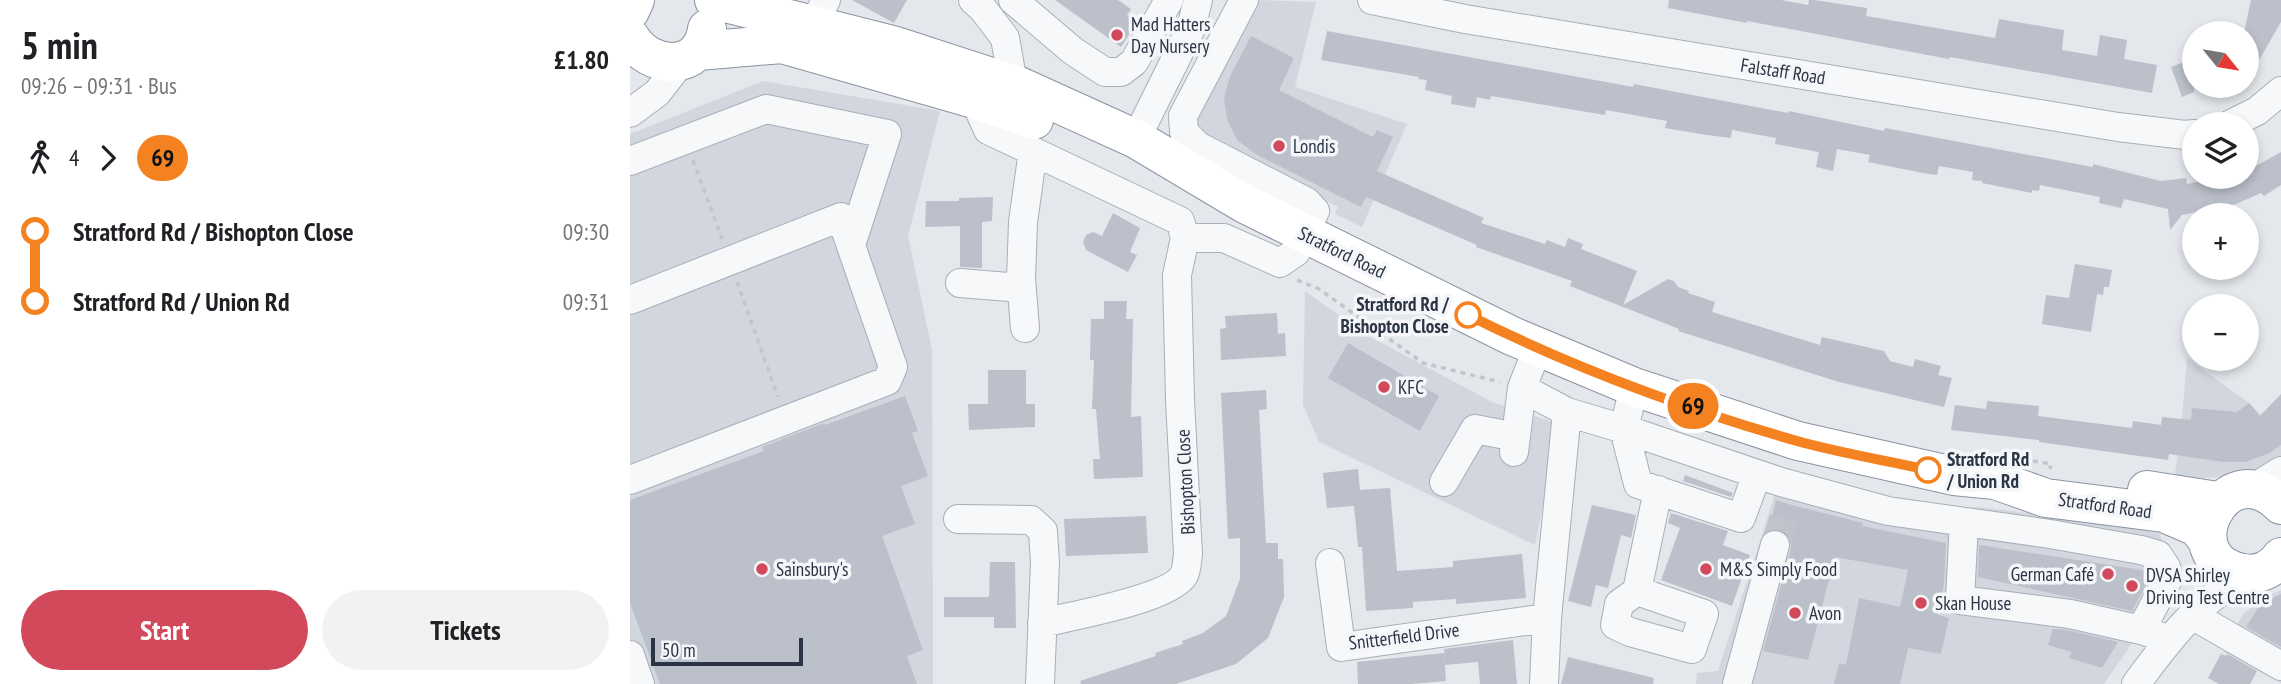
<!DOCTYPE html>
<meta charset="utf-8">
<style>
:root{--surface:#fff;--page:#f2f2f2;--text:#202124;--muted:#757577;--accent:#d1495b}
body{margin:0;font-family:"PT Sans Narrow",sans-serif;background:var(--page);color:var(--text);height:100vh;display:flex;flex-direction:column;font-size:26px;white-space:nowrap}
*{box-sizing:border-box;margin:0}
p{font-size:23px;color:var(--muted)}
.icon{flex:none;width:38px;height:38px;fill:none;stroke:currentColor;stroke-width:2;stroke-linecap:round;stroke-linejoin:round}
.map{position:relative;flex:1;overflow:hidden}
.sheet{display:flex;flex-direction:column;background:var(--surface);width:630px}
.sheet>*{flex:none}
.badge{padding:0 14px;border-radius:23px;font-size:24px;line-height:46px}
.needle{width:46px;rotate:120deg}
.controls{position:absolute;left:1552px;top:21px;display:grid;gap:14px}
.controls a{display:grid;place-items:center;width:77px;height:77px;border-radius:50%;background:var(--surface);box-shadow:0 4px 10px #0003;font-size:35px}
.scale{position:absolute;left:21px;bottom:18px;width:152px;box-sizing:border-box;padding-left:7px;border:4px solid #2b3445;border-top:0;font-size:19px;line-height:24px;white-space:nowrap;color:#2b3445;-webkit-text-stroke:5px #f4f6f9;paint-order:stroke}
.map>.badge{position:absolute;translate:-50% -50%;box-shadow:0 0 0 4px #fff}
.legs{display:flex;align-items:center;gap:10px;height:77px;padding:0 21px;font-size:23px}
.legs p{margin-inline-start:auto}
.head{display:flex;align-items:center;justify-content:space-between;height:119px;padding:0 21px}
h1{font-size:38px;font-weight:700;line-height:52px}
.button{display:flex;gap:14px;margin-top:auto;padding:14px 21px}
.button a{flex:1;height:80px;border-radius:42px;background:var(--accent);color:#fff;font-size:28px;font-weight:700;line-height:80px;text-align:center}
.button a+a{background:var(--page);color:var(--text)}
ul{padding:0 21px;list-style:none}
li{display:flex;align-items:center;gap:24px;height:70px;font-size:26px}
li i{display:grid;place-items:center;width:10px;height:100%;margin:0 9px;background:currentColor}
li i::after{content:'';width:18px;height:18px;margin:-9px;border:5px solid;border-radius:50%;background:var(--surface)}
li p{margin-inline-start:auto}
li:first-child i{background:linear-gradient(#0000 50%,currentColor 0)}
li:last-child i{background:linear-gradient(currentColor 50%,#0000 0)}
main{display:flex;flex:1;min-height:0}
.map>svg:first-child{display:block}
.built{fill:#d2d6de}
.building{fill:#bbc0ca}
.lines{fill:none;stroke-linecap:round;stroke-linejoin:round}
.minor-tunnel{stroke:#bfc3cb;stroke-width:28;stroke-dasharray:28 14;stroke-linecap:butt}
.minor-casing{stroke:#a9aeb7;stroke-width:30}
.highway-casing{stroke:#8b94a3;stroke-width:40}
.path{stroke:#c2c5cb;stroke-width:3.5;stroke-dasharray:5 5;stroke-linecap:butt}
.minor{stroke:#f7f8fa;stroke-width:28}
.highway{stroke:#fff;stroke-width:38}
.line-1-casing{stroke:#fff;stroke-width:16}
.line-1{stroke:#f58220;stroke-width:10}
.poi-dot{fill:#d1495b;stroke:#f4f6f9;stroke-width:2.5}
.stop-1-dot{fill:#fff;stroke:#f58220;stroke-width:3.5}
.labels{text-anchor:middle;stroke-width:7;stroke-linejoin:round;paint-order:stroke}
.poi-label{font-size:19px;fill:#2b3445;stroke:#f4f6f9;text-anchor:start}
.street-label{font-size:19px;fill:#2b3445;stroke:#f4f6f9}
.stop-label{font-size:19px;font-weight:bold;fill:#2b3445;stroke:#f4f6f9;text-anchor:end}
</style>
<main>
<section class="sheet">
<div class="head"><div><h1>5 min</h1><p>09:26 – 09:31 · Bus</p></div><b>£1.80</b></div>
<div class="legs"><svg class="icon" aria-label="walk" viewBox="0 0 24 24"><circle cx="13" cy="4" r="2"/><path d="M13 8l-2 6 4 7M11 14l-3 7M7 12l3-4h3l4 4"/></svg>4<svg class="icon" aria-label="forward" viewBox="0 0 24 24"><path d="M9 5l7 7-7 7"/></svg><b class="badge" style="background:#f58220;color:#111">69</b></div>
<ul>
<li><i style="color:#f58220"></i><b>Stratford Rd / Bishopton Close</b><p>09:30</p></li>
<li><i style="color:#f58220"></i><b>Stratford Rd / Union Rd</b><p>09:31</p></li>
</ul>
<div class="button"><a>Start</a><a>Tickets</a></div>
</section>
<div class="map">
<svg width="1651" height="684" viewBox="0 0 1651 684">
<rect width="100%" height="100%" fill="#e4e7ec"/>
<!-- built -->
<path class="built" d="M628 0 686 2 665 87 777 124 732 227 705 214 708 207 570 139 563 128Z
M133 81 310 111 278 236 302 350 303 684H0V134Z
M675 291 737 335 862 402 929 424 905 545 689 442 673 405Z
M1557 358 1619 403 1651 436V468L1641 475 1544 479 1551 433Z
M1152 473 1304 509 1348 507 1528 529 1546 579 1474 684H1066L1067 673 1088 671Z
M1651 590V683L1593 652 1613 614 1635 597Z"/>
<!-- building -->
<path class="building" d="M222 0H277L264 23Z
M425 0H488L501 9 497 15 507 22 491 47Z
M1039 0H1151L1178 5 1179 0H1184L1237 8 1236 16 1365 38 1369 19 1434 30 1432 50 1467 56 1470 35 1497 40 1494 59 1527 65 1522 93 1320 57 1319 59 1117 21V23L1038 8Z
M1621 0H1651V22L1617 81V33H1614Z
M697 31 1003 87 1004 84 1158 113 1159 111 1254 131 1255 128 1463 167V164L1531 181 1556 178 1557 184 1589 177H1616L1617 180V171L1651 152V185L1634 196 1631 193 1606 204 1552 215 1540 230 1538 209 1494 199 1491 208 1469 203 1470 197 1410 185 1409 191 1402 190V193L1352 183V181L1342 180 1343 172 1309 166 1307 175 1293 173 1238 162 1240 155 1207 149 1203 171 1186 167 1189 152 1145 144 1146 138 1102 130 1101 138 1077 135 1035 128 1037 121 976 110 975 115 861 96 860 100 847 97 845 108 821 104 822 96 795 90 797 80 788 79 789 77 691 60Z
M621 36 664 58 649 90 743 137 747 130 763 137 747 171 854 218 851 223 915 244 917 240 935 247 938 238 953 244 951 249 1007 271 993 305 1038 279 1044 281 1048 287 1059 291 1058 293 1085 302 1082 312 1190 345 1192 337 1254 351 1260 361 1283 367 1285 359 1311 366 1308 375 1322 378 1314 407 1209 382 1048 331 1049 329 940 286 942 281 846 247 847 245 736 197 731 207 627 155 607 140 597 119 594 98 600 76Z
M1564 58V92L1552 97 1541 67Z
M363 197 362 221 352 222V268L330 267V226L295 227 296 201H329V198Z
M483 213 510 228 500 252 507 255 498 272 456 250 453 242 456 235 463 232 472 236Z
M1445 264 1482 270 1479 287H1474L1473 295 1467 294 1461 332 1412 324 1416 295 1439 298Z
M474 301H497L496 319H503L501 417 511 416 513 477 464 479 463 459H470L466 409H462L464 360H460L461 319H474Z
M647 313 648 334 655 333 656 356 591 360 590 329 596 328 595 316Z
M718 343 809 396 790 431 698 378Z
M358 370H396V404H405V427L339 430 338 404H358Z
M636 390 637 409 629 410 636 543H648V559H653L654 597 638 638 606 664 546 684H451L450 681 526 656 525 653 553 644 552 641 573 633 596 616 610 579V538L598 539 591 393Z
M1651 394V445L1640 453 1615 462H1593L1539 454 1538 460 1409 442V440L1321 430 1325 405 1356 409 1357 401 1409 406 1408 416 1502 428 1503 421 1531 425 1532 417 1561 420 1562 408 1607 412 1619 403 1630 416Z
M275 396 288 431 282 433 298 476 271 486 285 524 252 536 293 650 277 656 287 684H30L0 603V500L134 451 132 447 194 423 195 425Z
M728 469 730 490 760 488 767 571 823 567V561L892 554 896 598 826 604V599L783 602V608L736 611 732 547H728L724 506 697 508 693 473Z
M1055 475 1103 493 1101 497 1053 481Z
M1146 501 1233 523 1232 526 1316 543 1314 584 1308 615 1319 618 1311 654 1278 648 1270 684H1204L1209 663 1216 665 1229 598 1270 607 1278 570 1205 557 1178 660 1133 651 1161 549V540L1156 533 1149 529 1139 530Z
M962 505 1006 515 1001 538 991 535 978 588 966 585 961 607 938 601Z
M1041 513 1098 531 1093 545 1120 555 1102 606 1031 580 1050 528 1038 523Z
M516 516 518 553 436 556 434 519Z
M1349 545 1519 571 1521 576 1502 611 1348 577Z
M360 562H385L386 628H364V617H314V597H359Z
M1651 594V647L1616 627 1631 603Z
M1423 629 1437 630 1488 642 1472 668 1439 658 1442 652 1418 645Z
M883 640 887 684H850L848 662 815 665 814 649Z
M814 653 816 681 781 684H728L727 662Z
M1591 654 1596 656 1597 654 1627 671 1620 684H1589L1578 678Z
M938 657 1024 678 1023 684H931Z"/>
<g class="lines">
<!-- minor-tunnel -->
<path class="minor-tunnel" d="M1145 545 1158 504"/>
<!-- minor casing -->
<g class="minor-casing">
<path id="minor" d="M343 0 353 9 375 38 381 72 389 86
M383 0 443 51 475 72H491L504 62 539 0
M742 0 835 19 1488 127 1555 135 1564 134
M183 25 196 0
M344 99 358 130 550 221 555 238H594L650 263 666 252 685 211 677 202 568 146 554 132 553 116 614 0
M0 113 27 93 52 61
M1601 124 1627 111 1651 91
M506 139 561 28 568 0
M0 161 136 109 257 134 221 245
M330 283 391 288
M0 300 211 217 263 367 257 381 0 480
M395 328 391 279 393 222 403 151
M1004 387 994 429 1151 482 1258 511 1420 534 1511 550 1528 555 1536 567 1538 579 1511 630 1538 639
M892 388 937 412 994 429 1008 484 1111 518 1127 474
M884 452 892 388 908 347
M814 482 845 429 886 437
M1622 489 1651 471
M328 519 401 520 413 531 415 563 410 684
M1334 522 1330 600 1440 614 1511 630
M700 563 711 647 917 618 937 412
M1007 591 989 604 985 625 1000 632 1062 649 1074 614 1007 591 1028 490
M1562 615 1651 666
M412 623C441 616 540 599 554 575 557 569 557 560 558 554L550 400 547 275 555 238
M0 655 10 684
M914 684 917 618
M1107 684 1145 545
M1506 684C1539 639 1568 600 1619 574"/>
</g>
<!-- highway casing -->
<g class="highway-casing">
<path id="highway" d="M84 0 266 46 389 86 506 139 615 204 882 336 1004 387 1168 441 1324 476 1365 480 1416 498 1534 513 1567 527 1578 541
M0 11 5 0
M0 37C19 70 71 73 77 29
M68 51 152 44 344 99 404 120
M1517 490 1581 500 1588 503
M1651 505C1595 448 1539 560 1613 573 1628 576 1643 569 1651 557"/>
</g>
<!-- path -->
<path class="path" d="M63 160 92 239
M667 280 689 289 793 363 870 382
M107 282 148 397
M1403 461 1421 464 1420 469"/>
<!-- minor -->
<use href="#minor" class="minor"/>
<!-- highway -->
<use href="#highway" class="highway"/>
</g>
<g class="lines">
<!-- line-1 casing -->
<g class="line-1-casing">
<path id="line-1" d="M838 315C942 367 1055 409 1167 441 1210 453 1254 460 1298 470"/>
</g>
<!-- line-1 -->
<use href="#line-1" class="line-1"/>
</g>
<!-- markers -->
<g class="poi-dot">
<circle cx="487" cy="35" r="7"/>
<circle cx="649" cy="146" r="7"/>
<circle cx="754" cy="387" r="7"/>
<circle cx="132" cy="569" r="7"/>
<circle cx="1076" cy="569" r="7"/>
<circle cx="1478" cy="574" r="7"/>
<circle cx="1502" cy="586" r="7"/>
<circle cx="1291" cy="603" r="7"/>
<circle cx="1165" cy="613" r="7"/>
</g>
<g class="stop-1-dot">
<circle cx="838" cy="315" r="12"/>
<circle cx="1298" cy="470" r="12"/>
</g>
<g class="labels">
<!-- poi labels -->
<g class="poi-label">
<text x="501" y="31">Mad Hatters<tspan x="501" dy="22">Day Nursery</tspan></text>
<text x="663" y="153">Londis</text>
<text x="768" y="394">KFC</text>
<text x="146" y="576">Sainsbury's</text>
<text x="1090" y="576">M&amp;S Simply Food</text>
<text x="1464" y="581" text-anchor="end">German Café</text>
<text x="1516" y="582">DVSA Shirley<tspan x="1516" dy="22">Driving Test Centre</tspan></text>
<text x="1305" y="610">Skan House</text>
<text x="1179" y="620">Avon</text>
</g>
<!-- street labels -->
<g class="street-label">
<text transform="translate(1153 71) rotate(9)" y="7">Falstaff Road</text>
<text transform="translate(712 252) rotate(26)" y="7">Stratford Road</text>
<text transform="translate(555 482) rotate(-93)" y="7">Bishopton Close</text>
<text transform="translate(1475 505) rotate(8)" y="7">Stratford Road</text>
<text transform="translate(774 636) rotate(-7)" y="7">Snitterfield Drive</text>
</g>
<!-- stop labels -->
<g class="stop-label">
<text x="819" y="311">Stratford Rd /<tspan x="819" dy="22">Bishopton Close</tspan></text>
<text x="1317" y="466" text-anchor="start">Stratford Rd<tspan x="1317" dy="22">/ Union Rd</tspan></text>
</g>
</g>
</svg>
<div class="controls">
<a><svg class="needle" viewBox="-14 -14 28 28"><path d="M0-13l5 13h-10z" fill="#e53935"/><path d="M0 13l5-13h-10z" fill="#757577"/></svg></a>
<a><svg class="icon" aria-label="layers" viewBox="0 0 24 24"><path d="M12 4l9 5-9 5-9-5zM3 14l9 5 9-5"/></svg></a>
<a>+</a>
<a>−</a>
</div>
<div class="scale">50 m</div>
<b class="badge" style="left:1063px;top:406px;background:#f58220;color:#111">69</b>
</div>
</main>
